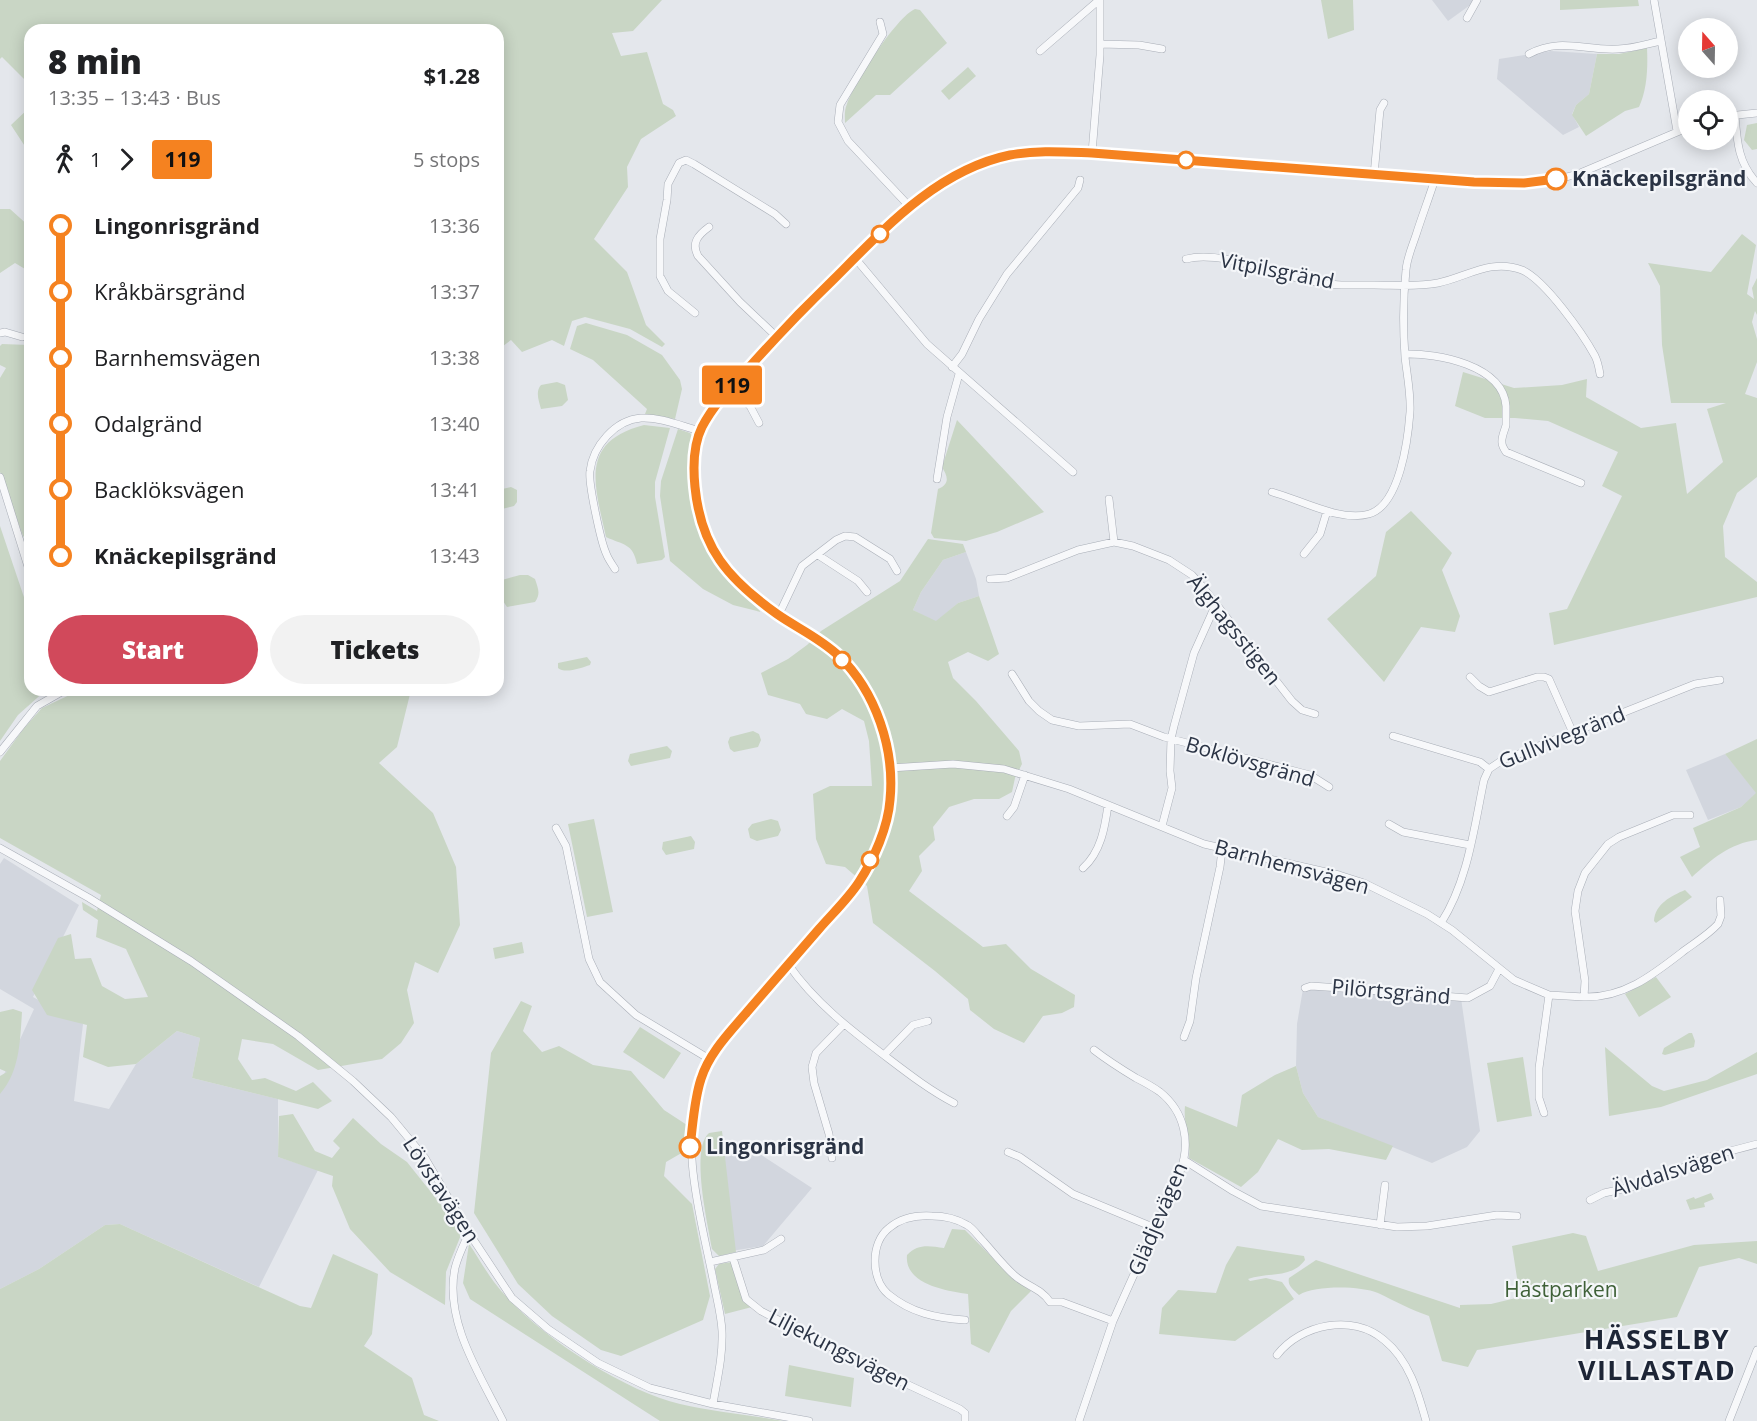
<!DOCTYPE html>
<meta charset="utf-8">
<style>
:root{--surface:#fff;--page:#f2f2f2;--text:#202124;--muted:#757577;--accent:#d1495b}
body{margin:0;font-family:"Open Sans",sans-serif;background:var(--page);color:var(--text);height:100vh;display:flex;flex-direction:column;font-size:22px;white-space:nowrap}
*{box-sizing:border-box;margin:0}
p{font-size:20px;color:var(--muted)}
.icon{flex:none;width:33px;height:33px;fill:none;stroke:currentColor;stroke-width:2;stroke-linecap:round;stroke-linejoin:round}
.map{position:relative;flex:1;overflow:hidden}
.panel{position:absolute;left:24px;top:24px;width:480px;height:672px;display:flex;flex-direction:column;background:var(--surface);border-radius:18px;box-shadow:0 3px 15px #0003}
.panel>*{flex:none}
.badge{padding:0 12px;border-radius:4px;font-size:21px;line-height:39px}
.needle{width:39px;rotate:340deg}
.buttons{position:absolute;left:1678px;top:18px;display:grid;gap:12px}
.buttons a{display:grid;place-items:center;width:60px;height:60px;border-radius:50%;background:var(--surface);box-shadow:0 3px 15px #0003;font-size:30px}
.map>.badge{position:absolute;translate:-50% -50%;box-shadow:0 0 0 3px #fff}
.legs{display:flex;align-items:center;gap:9px;height:66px;padding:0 24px;font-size:20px}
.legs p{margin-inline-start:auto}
.headline{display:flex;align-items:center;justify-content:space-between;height:102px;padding:0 24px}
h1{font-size:33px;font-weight:800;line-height:45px}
.action{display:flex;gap:12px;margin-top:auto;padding:12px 24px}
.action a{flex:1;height:69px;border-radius:36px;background:var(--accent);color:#fff;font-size:24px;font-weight:800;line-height:69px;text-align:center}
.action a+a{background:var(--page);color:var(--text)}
ul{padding:0 24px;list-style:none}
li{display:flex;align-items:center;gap:21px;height:66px;font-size:22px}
li i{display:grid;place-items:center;width:9px;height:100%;margin:0 8px;background:currentColor}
li i::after{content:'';width:15px;height:15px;margin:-8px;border:4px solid;border-radius:50%;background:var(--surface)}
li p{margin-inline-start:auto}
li:first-child i{background:linear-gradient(#0000 50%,currentColor 0)}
li:last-child i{background:linear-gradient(currentColor 50%,#0000 0)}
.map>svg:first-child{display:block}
.built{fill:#d2d6de}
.green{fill:#c9d6c5}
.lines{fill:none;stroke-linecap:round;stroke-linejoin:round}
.minor-casing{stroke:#a9aeb7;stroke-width:8}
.minor{stroke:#f7f8fa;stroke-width:7}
.line-1-casing{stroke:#fff;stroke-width:14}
.line-1{stroke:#f58220;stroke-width:9}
.stop-1-dot{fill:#fff;stroke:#f58220;stroke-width:3}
.labels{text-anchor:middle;stroke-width:4.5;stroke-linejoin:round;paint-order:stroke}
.stop-label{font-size:21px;font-weight:bold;fill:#2b3445;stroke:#f4f6f9;text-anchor:start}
.street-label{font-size:21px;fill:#2b3445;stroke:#f4f6f9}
.park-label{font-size:21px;fill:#3f6138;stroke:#f4f6f9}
.district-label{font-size:27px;font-weight:bold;letter-spacing:1.5px;fill:#1d2536;stroke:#f4f6f9}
</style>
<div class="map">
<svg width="1757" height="1421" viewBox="0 0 1757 1421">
<rect width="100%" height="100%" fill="#e4e7ec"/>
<!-- built -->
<path class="built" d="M1432 0H1473V3L1448 21Z
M1551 51 1597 54 1589 94 1576 105 1572 114 1579 127 1563 135 1497 79 1499 59Z
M966 552 976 579 979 596 958 603 936 622 913 610 921 592 943 560Z
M1725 754 1757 793 1741 807 1708 820 1686 770Z
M4 858 79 905 33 997 83 1024 74 1101 109 1109 136 1064 177 1031 200 1038 192 1078 278 1099V1157L318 1170 259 1287 120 1224 105 1225 39 1269 0 1289V1083L34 1009 0 989V864Z
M1303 989 1461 998 1480 1131 1467 1147 1432 1163 1318 1117 1303 1093 1296 1066 1297 1024Z
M740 1147 755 1151 812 1188 763 1246 731 1251 722 1151Z"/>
<!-- green -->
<path class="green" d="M0 0H662L633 31 612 33 621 56 647 52 663 104 673 110 676 116 641 139 627 167 628 187 594 239 627 272 646 325 665 344 662 347 630 329 585 317 572 321 564 346 552 340 522 352 511 340 498 350V30H30V85L2 57 0 59Z
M1321 0H1353L1354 30 1328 39Z
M1560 0H1638L1639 6 1560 10Z
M915 9 920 10 947 43 890 95H876L845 123C845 117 844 111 847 104 854 84 896 17 915 9Z
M1647 48C1648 68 1647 90 1639 107L1625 111 1586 136 1572 115 1576 105 1589 94 1597 54H1619Z
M968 67 976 76 949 100 941 91Z
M30 107V154L11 125Z
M1757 123V149L1752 150 1744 140 1747 125Z
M0 209H10L30 227V272L15 263 0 273Z
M1742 234 1756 245 1747 294 1754 299 1752 288 1757 278V315L1755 311 1752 322 1757 339V362L1745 394 1757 398V477L1737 493 1723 526 1725 557 1757 582V597L1554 645 1549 613 1567 609 1622 496 1602 486 1618 452 1548 421 1515 418H1485L1455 406 1463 372 1514 388 1562 385 1587 379 1586 397 1641 428 1676 423 1687 494 1723 462 1707 409 1726 403H1671L1662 345 1660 286 1648 263 1711 272Z
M586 323 627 335 662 355 680 380 682 389 675 419 645 414 647 409 593 360 570 349 577 326Z
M2 344 29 345 30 349V542L23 536 0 472V378L6 368 0 365V346Z
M557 382 565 385 568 400 562 406 541 409C539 401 535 392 541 385Z
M957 420 1044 512 997 532 966 541 934 538 931 533 938 489C950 484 948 477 942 467Z
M644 425 670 428 655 482V497L665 557 662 560 637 564C633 543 623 545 606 537 595 486 578 442 644 425Z
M678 429 690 433 694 438C692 454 688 469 689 485 694 547 720 572 761 612L733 605 703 589 670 561 660 496 661 481Z
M511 487 517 490V502L514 506 498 510V490Z
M1411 511 1452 553 1442 570 1460 616 1455 632 1421 627 1384 682 1327 619 1376 576 1386 532Z
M0 526 30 615V690H46L18 715 0 741Z
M928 539 963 544 966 552 943 560 921 592 913 610 936 621 958 603 979 596 999 654 988 661 968 652 948 662 953 678 976 701 1019 751 1022 764 1015 778 1012 792 999 799H974L949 807 933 827 935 840 919 856 922 871 909 891 983 947 1006 944 1031 969 1075 995 1074 1007 1062 1013 1043 1016 1024 1043 994 1029 970 1010 968 999 935 971 873 923 867 886 845 867 826 864 816 839 813 794 830 786H872L869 741 864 721 842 709 827 719 806 714 800 704 768 695 761 673 788 659 807 645 821 631 900 581Z
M520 575H528L535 579C538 588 541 594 535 602L507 607 503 601 500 583 502 580Z
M587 657 591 662 590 665C581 668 565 674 558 668V663Z
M80 690H411L397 747 379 763 433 813 456 867 460 925 438 973 415 962 407 990 414 1023 401 1043 382 1059 318 1070 273 1044 242 1039 238 1059 252 1080 265 1078 296 1091 313 1082 332 1101 318 1109 192 1078 200 1038 177 1031 136 1064 108 1067 83 1057 87 1025 47 1015 32 990 58 938 71 934 75 959 91 958 102 986 125 999 148 997 126 949 96 937 98 920 83 910 82 902 97 911 101 895 0 838V761L24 728 42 708Z
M753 731 759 734 761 740 758 747 734 752 730 749 728 742 730 737Z
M1757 739V840C1730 843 1711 860 1692 877L1680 857 1700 847 1693 828 1741 807 1756 793 1725 754Z
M667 746 672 751 670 758 631 766 628 761 630 754Z
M594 819 613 912 587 917 568 824Z
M771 819 778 821 781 830 778 836 757 841 750 838 748 829 752 824Z
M691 836 695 842 694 849 666 855 662 849 663 842Z
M1685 890 1692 897 1656 923 1654 921C1655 904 1671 896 1685 890Z
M522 942 524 953 495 959 493 948Z
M1656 977 1671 997 1639 1017 1625 994Z
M521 1001 532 1006 523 1031 542 1052 559 1046 593 1065 631 1071 664 1110 687 1125 685 1151 666 1162 664 1176 692 1204 710 1296 703 1320 621 1356 601 1350 552 1316 518 1284 474 1213 491 1053Z
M13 1009 22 1012C20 1041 20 1071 0 1094V1076L7 1072 0 1069V1012Z
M640 1027 681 1053 664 1079 623 1052Z
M1689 1033H1692L1695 1041 1694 1047 1665 1055 1662 1054 1664 1048Z
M1605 1047 1652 1086 1664 1091 1707 1080 1757 1052V1074L1661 1107 1609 1116Z
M1523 1057 1532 1116 1497 1122 1487 1063Z
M1296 1066 1303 1093 1318 1117 1393 1146 1386 1160 1329 1149 1302 1150 1278 1139 1258 1172 1241 1187 1189 1158C1191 1140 1183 1124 1185 1106L1237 1127 1242 1095 1275 1075Z
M293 1114 315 1151 332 1158 340 1148 333 1141 353 1118 381 1144 407 1162 450 1216 461 1235 446 1272 445 1305 390 1272 350 1229 332 1186 333 1176 278 1157 279 1116Z
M722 1131 736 1252 719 1256 712 1249C708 1225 690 1149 709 1133Z
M1711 1193 1714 1199 1704 1203 1705 1207 1690 1210 1686 1200 1694 1197 1695 1199Z
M120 1224 300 1306 311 1308 333 1254 378 1274 372 1334 364 1346 412 1378 424 1415 439 1421H0V1289L39 1269 105 1225Z
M952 1229 965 1230 1014 1279 1031 1291 1011 1311 989 1353 971 1344 968 1294C946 1291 904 1284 907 1255 918 1243 930 1246 944 1248Z
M1573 1233 1586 1236 1598 1271 1694 1245 1757 1241V1264L1739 1258 1699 1267 1677 1317 1477 1350 1468 1367 1442 1361 1429 1316C1411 1310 1395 1301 1378 1293 1360 1286 1316 1285 1299 1295 1294 1290 1287 1286 1289 1278L1316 1260 1460 1308V1305L1491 1304 1520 1297 1512 1246Z
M469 1244C478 1257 485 1270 494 1282 531 1331 621 1390 680 1404 714 1412 750 1415 784 1421H660L470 1299 463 1283Z
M1237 1246 1304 1256 1305 1260C1291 1279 1268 1272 1248 1279L1250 1281 1266 1278 1282 1282 1294 1299 1235 1341 1159 1334 1162 1308 1178 1290 1216 1293 1226 1265Z
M732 1262 752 1307 725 1314 715 1269 719 1264Z
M789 1365 854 1378 851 1407 785 1396Z"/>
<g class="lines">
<!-- minor casing -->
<g class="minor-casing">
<path id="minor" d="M1654 0 1677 131
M1467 18 1477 0
M880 22 883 34 840 105 838 122 848 141 909 206
M1100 44 1139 45 1162 49
M1040 51 1099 0
M1529 54C1561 37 1585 51 1618 49 1632 49 1647 44 1661 41
M1735 115C1737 141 1738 163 1757 183
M1728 116 1757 113
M1092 153 1100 55V0
M1374 175 1380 110 1384 103
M709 227C698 235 691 243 698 256L740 302 777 337
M855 258 927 344 1073 472
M1186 259C1221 250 1274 274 1310 281 1331 286 1353 285 1374 285 1395 285 1418 287 1438 283 1467 277 1491 258 1522 270 1545 280 1583 334 1595 356 1598 362 1599 368 1600 374
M695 313 668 291 660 276V239L667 200 668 184 679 163 686 160 694 164 775 214 786 224
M0 333 5 332 22 337
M1405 354C1437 353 1503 365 1506 406 1506 412 1506 419 1506 425 1505 430 1501 437 1502 443 1502 446 1504 449 1506 452L1581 483
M952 367 962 354 979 319 1007 274 1078 188 1080 180
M730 388 750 406 759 423
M0 477 30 573
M937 479 947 417 959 374
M1272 492C1301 500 1340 522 1369 514 1400 505 1408 439 1410 412 1411 394 1407 375 1405 357 1403 329 1403 298 1406 270 1407 258 1412 247 1416 235 1422 216 1429 198 1435 179
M1109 499 1114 542
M1304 554 1320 534 1327 511
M818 555 858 581 867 592
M615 569C612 564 608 559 606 553 601 542 588 483 590 471 593 446 615 420 641 418 661 417 681 426 700 431
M990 579 1007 578 1078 550 1114 542 1133 546 1169 560 1192 575 1202 586 1292 701 1302 710 1315 714
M777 614 782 608 802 566 836 540 845 536 855 537 890 559 897 571
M1012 674 1029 701 1039 711 1052 720 1079 726 1130 724 1164 737 1310 775 1329 787
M1470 677 1479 686 1489 692 1537 677H1544L1549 679 1573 733
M1393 736 1480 762 1489 769
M0 752 37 706 65 690
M890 768 953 764 1004 769 1069 789 1204 844 1339 875 1364 883 1427 914 1452 930 1514 980 1549 995 1539 1068V1098L1544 1113
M1007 816 1014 807 1025 775
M1389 824 1403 832 1470 845
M1162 826 1172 788 1170 771 1171 739 1174 726 1194 653 1216 604
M556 828 566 846 589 959 600 982 636 1015 711 1060
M0 848 89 898 191 961 298 1036 353 1081 391 1117 425 1158 469 1233 512 1298 548 1329 598 1363 650 1388 713 1404 809 1421
M1083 868C1101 852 1105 827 1108 805
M1441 923C1468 881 1474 828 1484 780L1489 769 1501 761 1695 684 1720 680
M788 964C815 1003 852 1031 889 1059 910 1075 931 1091 954 1103
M1305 988 1311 986 1341 988 1468 998 1490 986 1499 969
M1549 995 1584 997 1585 981 1575 911 1578 891 1585 873 1608 844 1619 837 1673 815H1690
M1584 997C1625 998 1654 974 1685 950 1696 942 1709 934 1718 924L1721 916 1720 900
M1184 1037 1190 1021 1196 978 1220 867 1222 849
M884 1055 913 1025 928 1021
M1008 1152 1020 1157 1073 1194 1155 1228
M832 1158 829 1134 814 1083 812 1067 816 1053 844 1024
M1184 1160 1233 1191 1261 1206 1397 1227 1427 1226 1497 1215 1517 1216
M1590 1200 1604 1193 1636 1186 1715 1155 1757 1144
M1380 1225 1385 1185
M469 1233C464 1244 458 1256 455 1268 444 1321 480 1375 503 1421
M733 1258 746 1299 761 1311 868 1366 960 1409 965 1413V1421
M710 1262 764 1250 781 1239
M965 1320C936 1318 911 1313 888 1294 871 1279 870 1243 889 1228 901 1218 916 1215 932 1216 943 1216 957 1219 967 1225 973 1228 978 1236 983 1241 993 1252 1003 1265 1014 1275 1026 1286 1041 1288 1050 1302H1062L1113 1321
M1277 1355C1301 1324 1353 1313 1384 1340 1409 1360 1418 1392 1426 1421
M713 1404C717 1380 723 1356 722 1331 721 1313 716 1296 713 1279 700 1214 679 1145 701 1080 710 1053 731 1031 748 1010 773 980 800 952 825 922 837 909 850 896 859 882 873 859 886 829 890 803 897 752 876 693 840 657 822 640 799 629 779 615 729 581 701 549 695 488 693 467 693 445 703 426 714 403 732 386 749 368 770 344 791 320 814 298 870 243 927 173 1008 156 1053 146 1100 154 1145 157 1205 162 1265 164 1325 170 1360 173 1396 176 1431 178 1480 182 1530 188 1578 174L1689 127
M1079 1421 1113 1321 1180 1172C1191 1143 1185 1112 1160 1092 1153 1087 1144 1082 1136 1078 1121 1069 1107 1060 1094 1050
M1729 1421 1757 1350"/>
</g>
<!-- minor -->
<use href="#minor" class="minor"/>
</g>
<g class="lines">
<!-- line-1 casing -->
<g class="line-1-casing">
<path id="line-1" d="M690 1147C693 1124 694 1100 701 1079 709 1053 730 1032 747 1012 771 984 795 957 819 929 832 914 848 899 859 882 874 859 888 827 890 800 895 749 876 692 839 656 820 638 797 628 777 614 728 579 701 548 695 487 693 467 693 445 702 427 715 402 735 383 753 363 779 334 806 306 834 279 884 229 937 170 1010 155 1037 150 1064 152 1092 153L1474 182 1524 183 1556 179"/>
</g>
<!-- line-1 -->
<use href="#line-1" class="line-1"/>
</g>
<!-- markers -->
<g class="stop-1-dot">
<circle cx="1186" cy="160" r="8"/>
<circle cx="1556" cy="179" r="10"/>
<circle cx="880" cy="234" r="8"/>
<circle cx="842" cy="660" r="8"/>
<circle cx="870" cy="860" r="8"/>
<circle cx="690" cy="1147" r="10"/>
</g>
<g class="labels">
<!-- stop labels -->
<g class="stop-label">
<text x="1572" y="186">Knäckepilsgränd</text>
<text x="706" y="1154">Lingonrisgränd</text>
</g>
<!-- street labels -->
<g class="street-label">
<text transform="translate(1277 271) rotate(11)" y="7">Vitpilsgränd</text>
<text transform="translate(1234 630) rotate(51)" y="7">Älghagsstigen</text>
<text transform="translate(1562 738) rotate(-22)" y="7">Gullvivegränd</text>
<text transform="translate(1250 762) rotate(16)" y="7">Boklövsgränd</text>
<text transform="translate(1292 867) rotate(15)" y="7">Barnhemsvägen</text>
<text transform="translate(1391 992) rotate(5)" y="7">Pilörtsgränd</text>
<text transform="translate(1673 1171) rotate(-18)" y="7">Älvdalsvägen</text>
<text transform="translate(441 1190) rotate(57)" y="7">Lövstavägen</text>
<text transform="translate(1158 1219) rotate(-67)" y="7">Glädjevägen</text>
<text transform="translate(839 1350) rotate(27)" y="7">Liljekungsvägen</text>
</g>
<!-- park labels -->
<g class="park-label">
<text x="1561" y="1297">Hästparken</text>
</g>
<!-- district labels -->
<g class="district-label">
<text x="1657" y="1349">HÄSSELBY<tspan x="1657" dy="31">VILLASTAD</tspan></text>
</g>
</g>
</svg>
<div class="buttons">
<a><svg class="needle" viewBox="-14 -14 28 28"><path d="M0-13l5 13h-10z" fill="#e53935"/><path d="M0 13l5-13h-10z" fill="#757577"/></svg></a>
<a><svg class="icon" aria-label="locate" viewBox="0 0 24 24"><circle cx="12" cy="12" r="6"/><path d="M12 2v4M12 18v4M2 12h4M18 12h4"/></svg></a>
</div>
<b class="badge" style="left:732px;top:385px;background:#f58220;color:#111">119</b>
<section class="panel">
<div class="headline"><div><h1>8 min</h1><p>13:35 – 13:43 · Bus</p></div><b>$1.28</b></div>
<div class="legs"><svg class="icon" aria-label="walk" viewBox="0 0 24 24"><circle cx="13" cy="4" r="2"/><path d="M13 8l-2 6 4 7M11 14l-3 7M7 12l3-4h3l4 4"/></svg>1<svg class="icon" aria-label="forward" viewBox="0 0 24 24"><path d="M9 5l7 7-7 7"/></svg><b class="badge" style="background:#f58220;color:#111">119</b><p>5 stops</p></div>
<ul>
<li><i style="color:#f58220"></i><b>Lingonrisgränd</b><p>13:36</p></li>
<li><i style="color:#f58220"></i><span>Kråkbärsgränd</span><p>13:37</p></li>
<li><i style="color:#f58220"></i><span>Barnhemsvägen</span><p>13:38</p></li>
<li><i style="color:#f58220"></i><span>Odalgränd</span><p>13:40</p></li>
<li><i style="color:#f58220"></i><span>Backlöksvägen</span><p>13:41</p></li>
<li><i style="color:#f58220"></i><b>Knäckepilsgränd</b><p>13:43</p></li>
</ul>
<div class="action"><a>Start</a><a>Tickets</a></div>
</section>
</div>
